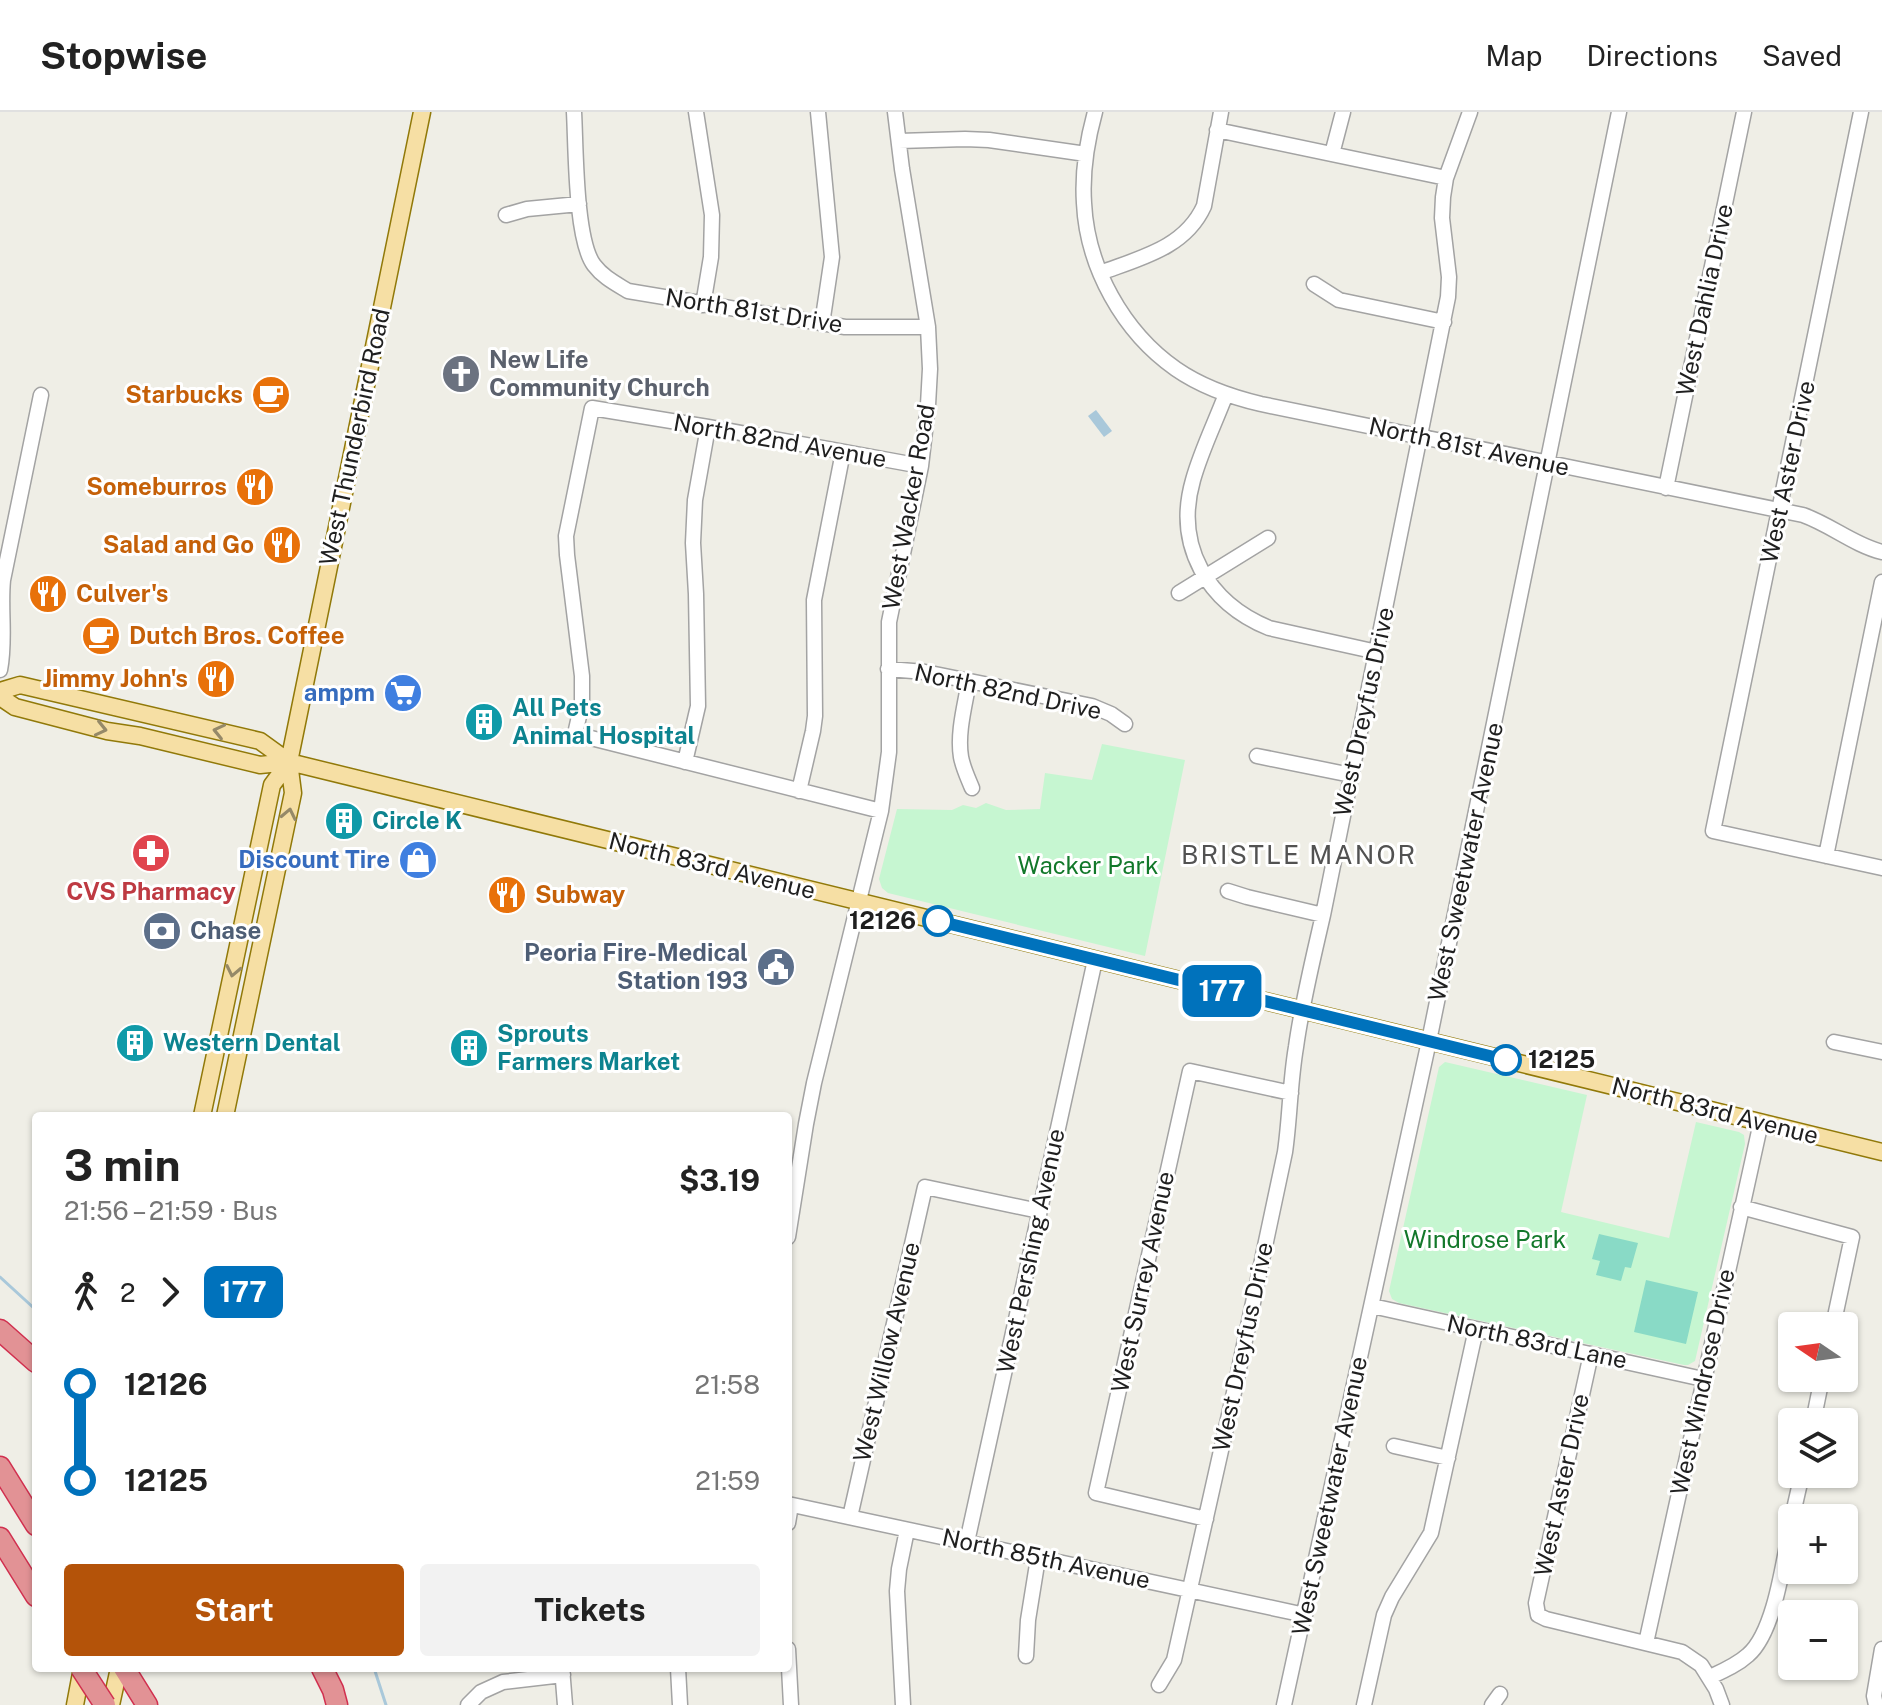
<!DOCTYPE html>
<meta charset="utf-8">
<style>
:root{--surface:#fff;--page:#f2f2f2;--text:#222;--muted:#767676;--line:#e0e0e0;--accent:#b45309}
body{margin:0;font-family:"Public Sans",sans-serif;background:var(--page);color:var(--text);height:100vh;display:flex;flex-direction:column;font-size:30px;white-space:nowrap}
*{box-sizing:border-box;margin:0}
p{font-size:26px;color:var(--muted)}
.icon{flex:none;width:44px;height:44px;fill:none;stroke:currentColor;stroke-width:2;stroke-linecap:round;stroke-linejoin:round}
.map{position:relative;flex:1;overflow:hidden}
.sheet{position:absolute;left:32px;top:1000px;width:760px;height:560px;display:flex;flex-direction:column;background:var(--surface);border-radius:8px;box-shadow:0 2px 6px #0004}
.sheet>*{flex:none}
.badge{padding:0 16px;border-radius:12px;font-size:28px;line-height:52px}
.needle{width:52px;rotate:283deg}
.controls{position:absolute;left:1778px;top:1200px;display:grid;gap:16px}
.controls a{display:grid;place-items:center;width:80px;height:80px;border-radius:8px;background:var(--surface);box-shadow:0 2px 6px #0004;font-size:40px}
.map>.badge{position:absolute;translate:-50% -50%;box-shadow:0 0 0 4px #fff}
.legs{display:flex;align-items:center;gap:12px;height:88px;padding:0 32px;font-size:26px}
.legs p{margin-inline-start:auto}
.summary{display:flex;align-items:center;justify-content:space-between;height:136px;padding:0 32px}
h1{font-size:44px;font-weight:700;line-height:60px}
.primary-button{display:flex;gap:16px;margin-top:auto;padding:16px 32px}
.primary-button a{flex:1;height:92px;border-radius:8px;background:var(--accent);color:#fff;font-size:32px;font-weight:700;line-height:92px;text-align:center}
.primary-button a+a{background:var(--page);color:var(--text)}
ul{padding:0 32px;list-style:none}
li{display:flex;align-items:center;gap:28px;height:96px;font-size:30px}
li i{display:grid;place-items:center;width:12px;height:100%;margin:0 10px;background:currentColor}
li i::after{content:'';width:20px;height:20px;margin:-10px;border:6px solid;border-radius:50%;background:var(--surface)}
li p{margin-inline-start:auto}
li:first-child i{background:linear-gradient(#0000 50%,currentColor 0)}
li:last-child i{background:linear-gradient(currentColor 50%,#0000 0)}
header{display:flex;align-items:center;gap:48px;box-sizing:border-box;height:112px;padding:0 40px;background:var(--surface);border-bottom:2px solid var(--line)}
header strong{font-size:38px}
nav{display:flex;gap:44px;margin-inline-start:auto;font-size:28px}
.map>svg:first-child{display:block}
.park{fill:#c6f6d1}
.pitch{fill:#89dac6}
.water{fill:#a9c8da}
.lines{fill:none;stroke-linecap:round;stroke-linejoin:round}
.stream{stroke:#a9c8da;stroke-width:3}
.minor-casing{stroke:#a3a3a3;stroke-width:17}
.major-casing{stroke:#917909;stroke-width:19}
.highway-casing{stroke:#d1304f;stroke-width:23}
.minor{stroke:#fff;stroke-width:14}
.major{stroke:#f6dfa4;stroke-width:16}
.highway{stroke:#e29295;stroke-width:20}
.highway-bridge-casing{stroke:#d1304f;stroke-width:23;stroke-linecap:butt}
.highway-bridge{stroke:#e29295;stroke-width:20}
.oneway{stroke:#958968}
.line-1-casing{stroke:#fff;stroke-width:18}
.line-1{stroke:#0072bc;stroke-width:12}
.stop-1-dot{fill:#fff;stroke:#0072bc;stroke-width:4}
.labels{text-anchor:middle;stroke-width:6;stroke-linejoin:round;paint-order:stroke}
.street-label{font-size:24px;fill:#1f1f1f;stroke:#fff}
.worship-label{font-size:24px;font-weight:bold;fill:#5b616d;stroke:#fff;text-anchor:start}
.food-label{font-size:24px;font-weight:bold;fill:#c56008;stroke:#fff;text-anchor:end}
.shop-label{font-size:24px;font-weight:bold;fill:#366cbe;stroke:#fff;text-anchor:end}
.culture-label{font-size:24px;font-weight:bold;fill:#0d838f;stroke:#fff;text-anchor:start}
.park-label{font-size:24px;fill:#12782a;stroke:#fff}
.health-label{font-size:24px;font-weight:bold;fill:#be3a42;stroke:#fff}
.stop-label{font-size:24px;font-weight:bold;fill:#1f1f1f;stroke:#fff;text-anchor:end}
.service-label{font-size:24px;font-weight:bold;fill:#4e5e75;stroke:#fff;text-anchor:start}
.neighbourhood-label{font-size:26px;letter-spacing:2px;fill:#525252;stroke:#fff}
</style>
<header>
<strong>Stopwise</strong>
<nav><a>Map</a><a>Directions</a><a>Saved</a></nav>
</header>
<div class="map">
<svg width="1882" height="1593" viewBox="0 0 1882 1593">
<rect width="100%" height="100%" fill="#efeee6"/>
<!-- park -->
<path class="park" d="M1102 632 1185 648 1145 844 888 781 882 776 879 767 897 697 952 698 963 693 976 696 986 691 1006 698 1040 697 1045 661 1092 668Z
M1445 950 1587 983 1561 1100 1669 1126 1696 1010 1739 1020 1744 1023 1745 1032 1695 1249 1688 1253H1684L1399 1191 1392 1187 1389 1179 1439 955Z"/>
<!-- pitch -->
<path class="pitch" d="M1599 1122 1638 1131 1631 1156 1625 1155 1621 1169 1596 1163 1600 1149 1592 1147Z
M1646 1168 1698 1180 1686 1232 1634 1220Z"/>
<!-- water -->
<path class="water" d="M1096 298 1112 319 1104 325 1088 304Z"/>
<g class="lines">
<!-- stream -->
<path class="stream" d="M0 1165 36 1198
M374 1556 386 1593"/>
<!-- minor casing -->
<g class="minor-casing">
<path id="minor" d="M574 0C576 34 575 128 594 153 603 165 615 171 628 179L845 215H928
M696 0 712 103 711 145 703 193
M818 0 832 145 822 212
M1095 0C1087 29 1082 61 1084 91 1087 155 1123 220 1176 257 1202 275 1231 285 1261 292L1803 403C1831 413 1854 433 1882 440
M1861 0 1713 719 1882 756
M1217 18 1446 66
M899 29 965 27 989 28 1086 42
M1332 42 1343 0
M506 103 527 97 579 92
M1100 161C1140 146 1185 136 1204 94L1221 0
M1314 172 1339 188 1444 210
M1226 282C1215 311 1201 339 1193 368 1174 434 1208 491 1269 516L1377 540
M1666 376 1744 0
M1179 481 1268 426
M888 557 925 560 1092 594 1111 602 1125 612
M0 558C6 527 0 498 3 468L41 283
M969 569C965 593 957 621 961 645 963 656 968 666 972 676
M1257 644 1351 663
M685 650 698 594 696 482 693 431 695 388 708 315
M799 679 813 619 815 604 814 488 843 340
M881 699 575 622 582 591V564L567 443 566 424 592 296 708 315 921 354
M1826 744 1882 470
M1228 779 1247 785 1323 803
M1834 930 1882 940
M1741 1095 1852 1125 1833 1214
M788 1125 806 1012 814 971 881 699 889 640V510L921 354 928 293 930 257 928 215 902 57 895 0
M1372 1194 1703 1267
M1591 1242 1536 1491 1538 1503 1546 1507 1682 1540 1701 1553 1716 1577 1722 1593
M1813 1310 1822 1266
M1394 1334 1448 1346
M788 1392 1305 1503
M850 1405 925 1075 1039 1099
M1792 1406 1802 1362
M1206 1407 1096 1381 1190 959 1291 981
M788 1411 791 1393
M967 1430 1095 848
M1646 1531 1761 1010
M788 1537 791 1593
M1026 1544 1028 1508 1038 1446
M562 1556 565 1593
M678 1556 680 1593
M1710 1565C1723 1559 1737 1553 1748 1543 1776 1519 1784 1443 1792 1407
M1159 1573 1174 1548 1233 1285 1285 1040C1290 1005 1290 970 1296 935 1302 891 1313 847 1323 803L1448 185 1449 165 1442 106 1443 85 1446 66 1470 0
M468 1593 481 1580 503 1570 563 1563
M903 1593 897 1479 899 1457 907 1418
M1284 1593 1429 929 1619 0
M1364 1593 1384 1503 1392 1485 1431 1421 1476 1217
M1492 1593 1500 1582
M1876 1593 1874 1584 1882 1537"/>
</g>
<!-- major casing -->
<g class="major-casing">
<path id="major" d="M0 579 20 573 260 629 289 650
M0 585 15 595 107 619 140 624 260 653 289 650C819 782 1351 908 1882 1040
M202 1004 272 673 289 650
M225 1004 293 681 289 650 422 0
M75 1593 82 1556
M111 1593 119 1556"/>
</g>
<!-- highway casing -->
<g class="highway-casing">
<path id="highway" d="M0 1218 36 1250
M0 1355 36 1413
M0 1426 36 1484
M124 1556 147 1593
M322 1556 333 1578 337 1593"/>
</g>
<!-- minor -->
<use href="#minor" class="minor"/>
<!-- major -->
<use href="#major" class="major"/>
<!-- highway -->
<use href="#highway" class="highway"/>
<!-- highway-bridge casing -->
<g class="highway-bridge-casing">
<path id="highway-bridge" d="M81 1556 105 1593"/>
</g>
<!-- highway-bridge -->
<use href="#highway-bridge" class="highway-bridge"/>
</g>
<!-- one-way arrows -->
<defs><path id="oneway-chevron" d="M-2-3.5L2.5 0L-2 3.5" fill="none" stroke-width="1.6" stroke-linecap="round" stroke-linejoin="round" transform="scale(2)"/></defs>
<g class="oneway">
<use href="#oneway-chevron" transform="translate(101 617) rotate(13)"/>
<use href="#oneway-chevron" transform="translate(219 619) rotate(-167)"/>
<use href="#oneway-chevron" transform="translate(289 702) rotate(-78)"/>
<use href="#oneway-chevron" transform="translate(233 859) rotate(102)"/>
</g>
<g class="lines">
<!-- line-1 casing -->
<g class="line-1-casing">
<path id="line-1" d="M938 809 1506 948"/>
</g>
<!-- line-1 -->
<use href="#line-1" class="line-1"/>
</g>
<!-- icons -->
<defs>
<g id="church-disc" transform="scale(2)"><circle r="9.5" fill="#6b7280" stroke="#fff"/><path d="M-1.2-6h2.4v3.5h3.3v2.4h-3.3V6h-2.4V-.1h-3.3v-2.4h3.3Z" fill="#fff"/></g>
<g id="cafe-disc" transform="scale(2)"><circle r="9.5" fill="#e8710a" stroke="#fff"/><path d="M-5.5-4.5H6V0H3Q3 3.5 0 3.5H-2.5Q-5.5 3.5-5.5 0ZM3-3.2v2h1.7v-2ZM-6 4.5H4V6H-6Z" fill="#fff"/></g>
<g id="restaurant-disc" transform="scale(2)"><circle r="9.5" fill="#e8710a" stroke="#fff"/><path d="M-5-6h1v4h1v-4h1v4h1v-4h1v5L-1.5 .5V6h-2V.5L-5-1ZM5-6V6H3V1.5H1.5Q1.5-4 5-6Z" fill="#fff"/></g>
<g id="supermarket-disc" transform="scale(2)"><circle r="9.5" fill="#3f7fe0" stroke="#fff"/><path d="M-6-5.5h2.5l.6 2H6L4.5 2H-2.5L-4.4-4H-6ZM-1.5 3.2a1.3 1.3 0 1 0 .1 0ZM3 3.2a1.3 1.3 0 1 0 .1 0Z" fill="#fff"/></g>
<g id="building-disc" transform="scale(2)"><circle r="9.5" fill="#0f9aa8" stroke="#fff"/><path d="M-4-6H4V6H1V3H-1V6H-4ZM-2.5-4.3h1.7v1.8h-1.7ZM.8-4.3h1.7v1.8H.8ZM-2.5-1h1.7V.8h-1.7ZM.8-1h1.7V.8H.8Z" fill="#fff"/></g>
<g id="pharmacy-disc" transform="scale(2)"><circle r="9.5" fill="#e0444e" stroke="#fff"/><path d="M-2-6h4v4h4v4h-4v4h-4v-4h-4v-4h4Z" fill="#fff"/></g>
<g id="shop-disc" transform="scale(2)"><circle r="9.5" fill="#3f7fe0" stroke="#fff"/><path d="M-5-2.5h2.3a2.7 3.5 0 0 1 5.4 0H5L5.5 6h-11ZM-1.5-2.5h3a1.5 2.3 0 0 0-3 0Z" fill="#fff"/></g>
<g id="bank-disc" transform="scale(2)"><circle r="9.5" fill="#5c6f8a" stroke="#fff"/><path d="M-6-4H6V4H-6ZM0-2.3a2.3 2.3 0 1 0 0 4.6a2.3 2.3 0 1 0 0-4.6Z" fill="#fff"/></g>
<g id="civic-disc" transform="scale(2)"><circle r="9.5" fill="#5c6f8a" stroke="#fff"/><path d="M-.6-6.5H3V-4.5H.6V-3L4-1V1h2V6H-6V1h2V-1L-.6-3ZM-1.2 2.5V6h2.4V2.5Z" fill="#fff"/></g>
</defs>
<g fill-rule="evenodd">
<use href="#church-disc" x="461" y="262"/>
<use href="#cafe-disc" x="271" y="283"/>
<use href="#restaurant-disc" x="255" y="375"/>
<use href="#restaurant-disc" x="282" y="433"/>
<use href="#restaurant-disc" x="48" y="482"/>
<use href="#cafe-disc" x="101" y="524"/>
<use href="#restaurant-disc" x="216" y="567"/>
<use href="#supermarket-disc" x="403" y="581"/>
<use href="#building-disc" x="484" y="610"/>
<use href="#building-disc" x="344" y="709"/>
<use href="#pharmacy-disc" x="151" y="741"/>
<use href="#shop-disc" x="418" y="748"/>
<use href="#restaurant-disc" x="507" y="783"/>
<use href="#bank-disc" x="162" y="819"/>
<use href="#civic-disc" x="776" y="855"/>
<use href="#building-disc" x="135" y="931"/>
<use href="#building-disc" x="469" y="936"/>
</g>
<!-- markers -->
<g class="stop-1-dot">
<circle cx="938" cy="809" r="14"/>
<circle cx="1506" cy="948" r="14"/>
</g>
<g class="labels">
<!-- street labels -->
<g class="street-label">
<text transform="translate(1705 188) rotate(-78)" y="8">West Dahlia Drive</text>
<text transform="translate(754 199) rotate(9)" y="8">North 81st Drive</text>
<text transform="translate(355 325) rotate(-78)" y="8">West Thunderbird Road</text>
<text transform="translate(780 329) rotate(10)" y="8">North 82nd Avenue</text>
<text transform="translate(1469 335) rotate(12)" y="8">North 81st Avenue</text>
<text transform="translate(1788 360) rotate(-78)" y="8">West Aster Drive</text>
<text transform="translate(909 395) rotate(-80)" y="8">West Wacker Road</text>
<text transform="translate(1008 580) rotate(12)" y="8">North 82nd Drive</text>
<text transform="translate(1364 600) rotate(-78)" y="8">West Dreyfus Drive</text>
<text transform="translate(1466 750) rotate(-78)" y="8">West Sweetwater Avenue</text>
<text transform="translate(712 754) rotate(14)" y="8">North 83rd Avenue</text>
<text transform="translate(1715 999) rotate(14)" y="8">North 83rd Avenue</text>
<text transform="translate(1031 1139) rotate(-78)" y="8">West Pershing Avenue</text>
<text transform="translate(1143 1170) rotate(-78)" y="8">West Surrey Avenue</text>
<text transform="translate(1537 1230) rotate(12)" y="8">North 83rd Lane</text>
<text transform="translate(1243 1235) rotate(-78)" y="8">West Dreyfus Drive</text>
<text transform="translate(887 1240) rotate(-77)" y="8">West Willow Avenue</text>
<text transform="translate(1703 1270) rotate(-78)" y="8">West Windrose Drive</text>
<text transform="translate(1562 1373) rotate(-78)" y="8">West Aster Drive</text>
<text transform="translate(1330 1384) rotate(-78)" y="8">West Sweetwater Avenue</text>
<text transform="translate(1046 1447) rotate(12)" y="8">North 85th Avenue</text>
</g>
<!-- worship labels -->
<g class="worship-label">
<text x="489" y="256">New Life<tspan x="489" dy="28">Community Church</tspan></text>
</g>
<!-- food labels -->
<g class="food-label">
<text x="243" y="291">Starbucks</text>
<text x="227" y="383">Someburros</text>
<text x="254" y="441">Salad and Go</text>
<text x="76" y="490" text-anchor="start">Culver's</text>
<text x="129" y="532" text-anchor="start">Dutch Bros. Coffee</text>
<text x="188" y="575">Jimmy John's</text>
<text x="535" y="791" text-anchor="start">Subway</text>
</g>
<!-- shop labels -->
<g class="shop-label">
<text x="375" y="589">ampm</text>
<text x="390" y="756">Discount Tire</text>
</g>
<!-- culture labels -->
<g class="culture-label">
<text x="512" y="604">All Pets<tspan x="512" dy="28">Animal Hospital</tspan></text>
<text x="372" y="717">Circle K</text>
<text x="497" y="930">Sprouts<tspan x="497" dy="28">Farmers Market</tspan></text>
<text x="163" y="939">Western Dental</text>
</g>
<!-- park labels -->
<g class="park-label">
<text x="1088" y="762">Wacker Park</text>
<text x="1485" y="1136">Windrose Park</text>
</g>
<!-- health labels -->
<g class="health-label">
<text x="151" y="788">CVS Pharmacy</text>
</g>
<!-- stop labels -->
<g class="stop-label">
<text x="916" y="817">12126</text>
<text x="1528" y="956" text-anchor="start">12125</text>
</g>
<!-- service labels -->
<g class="service-label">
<text x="190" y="827">Chase</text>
<text x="748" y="849" text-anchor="end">Peoria Fire-Medical<tspan x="748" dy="28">Station 193</tspan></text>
</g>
<!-- neighbourhood labels -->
<g class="neighbourhood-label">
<text x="1299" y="752">BRISTLE MANOR</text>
</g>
</g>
</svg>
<div class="controls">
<a><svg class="needle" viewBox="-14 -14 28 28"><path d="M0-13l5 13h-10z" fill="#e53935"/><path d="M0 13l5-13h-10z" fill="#767676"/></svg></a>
<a><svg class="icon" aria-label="layers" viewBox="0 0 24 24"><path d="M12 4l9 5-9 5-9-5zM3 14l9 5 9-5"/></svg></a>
<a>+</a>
<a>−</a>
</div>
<b class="badge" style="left:1222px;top:879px;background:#0072bc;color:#fff">177</b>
<section class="sheet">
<div class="summary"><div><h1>3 min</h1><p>21:56 – 21:59 · Bus</p></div><b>$3.19</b></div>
<div class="legs"><svg class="icon" aria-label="walk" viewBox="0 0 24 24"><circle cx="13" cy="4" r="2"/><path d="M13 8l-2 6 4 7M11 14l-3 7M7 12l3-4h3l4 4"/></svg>2<svg class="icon" aria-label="forward" viewBox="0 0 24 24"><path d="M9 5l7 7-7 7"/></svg><b class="badge" style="background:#0072bc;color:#fff">177</b></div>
<ul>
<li><i style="color:#0072bc"></i><b>12126</b><p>21:58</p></li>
<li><i style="color:#0072bc"></i><b>12125</b><p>21:59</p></li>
</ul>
<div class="primary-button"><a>Start</a><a>Tickets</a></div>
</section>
</div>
